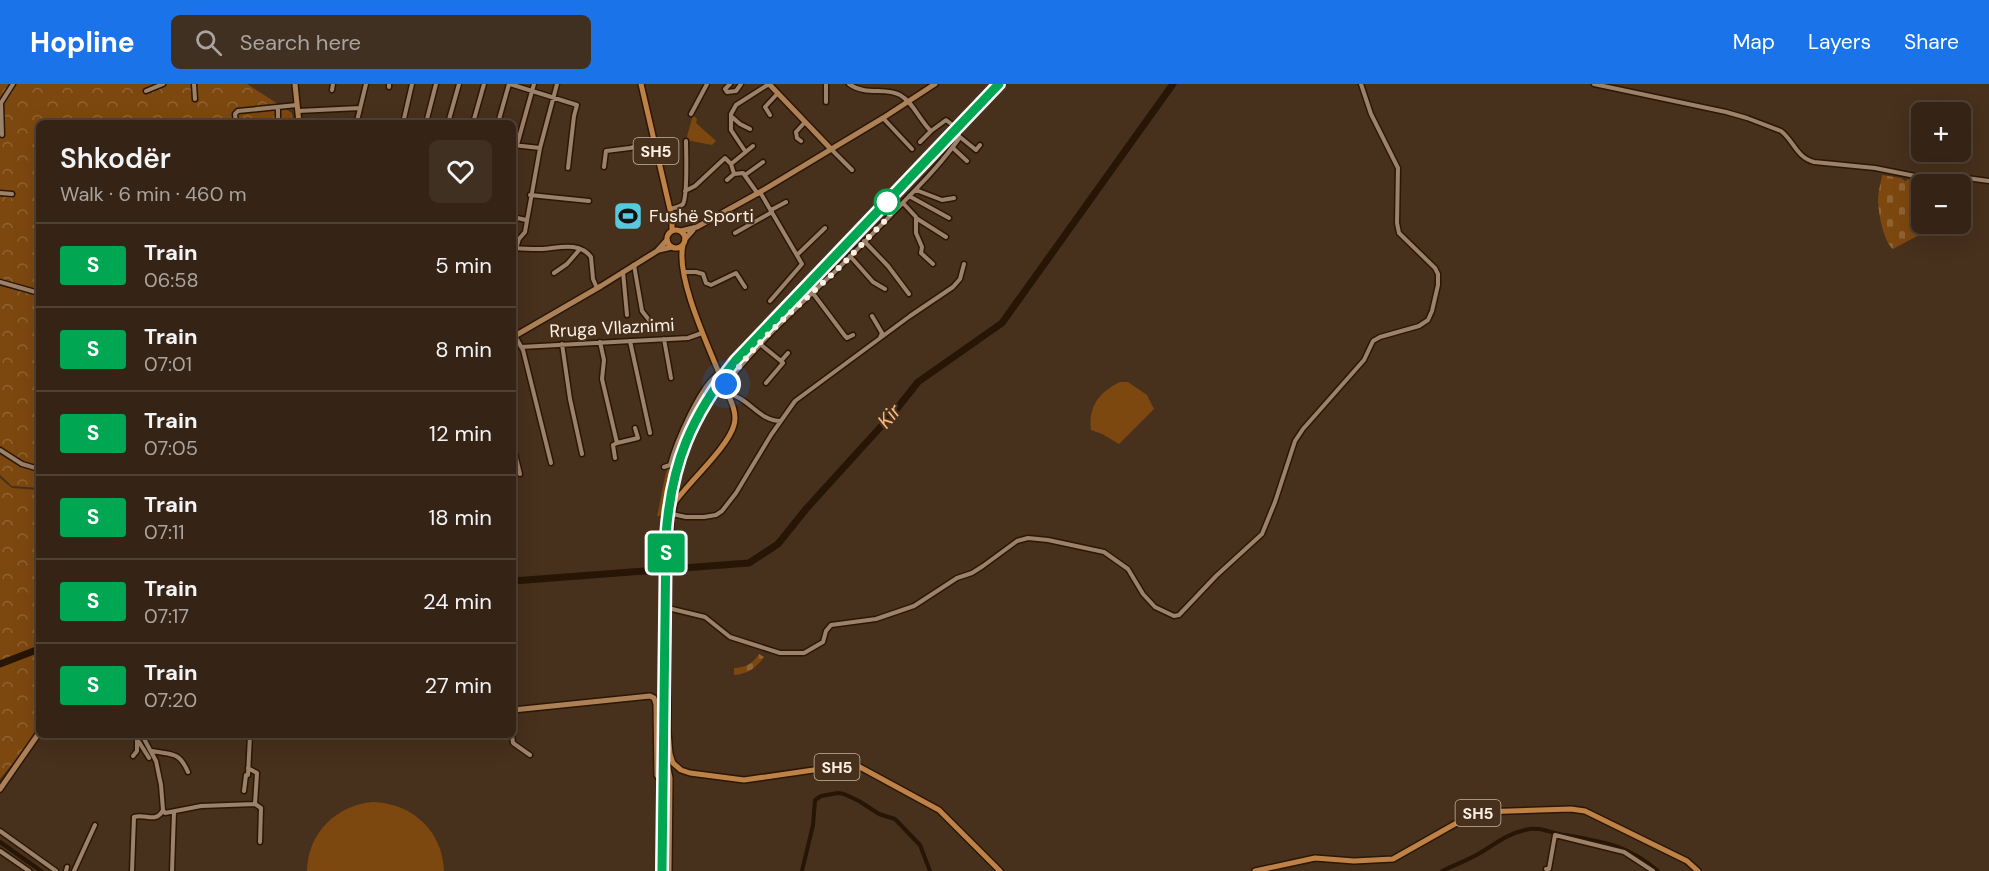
<!DOCTYPE html>
<meta charset="utf-8">
<style>
:root{--surface:#352415;--page:#403022;--text:#f1f3f6;--muted:#aaa4a0;--line:#4f4134;--accent:#1a73e8}
body{margin:0;font-family:"DM Sans",sans-serif;background:var(--page);color:var(--text);height:100vh;display:flex;flex-direction:column;font-size:22px;white-space:nowrap}
*{box-sizing:border-box;margin:0}
p{font-size:20px;color:var(--muted)}
.icon{flex:none;width:33px;height:33px;fill:none;stroke:currentColor;stroke-width:2;stroke-linecap:round;stroke-linejoin:round}
.map{position:relative;flex:1;overflow:hidden}
.details{position:absolute;left:36px;top:36px;width:480px;height:618px;display:flex;flex-direction:column;background:var(--surface);border-radius:9px;box-shadow:0 6px 24px #0002,0 0 0 2px var(--line)}
.details>*{flex:none}
.badge{padding:0 12px;border-radius:4px;font-size:21px;line-height:39px}
.controls{position:absolute;left:1911px;top:18px;display:grid;gap:12px}
.controls a{display:grid;place-items:center;width:60px;height:60px;border-radius:9px;background:var(--surface);box-shadow:0 6px 24px #0002,0 0 0 2px var(--line);font-size:30px}
.you{position:absolute;width:30px;height:30px;margin:-15px;border:4px solid #fff;border-radius:50%;background:#1a73e8;box-shadow:0 0 0 9px #1a73e833}
.map>.badge{position:absolute;translate:-50% -50%;box-shadow:0 0 0 3px #fff}
.round{display:grid;place-items:center;flex:none;width:63px;height:63px;border-radius:9px;background:var(--page)}
.headline{display:flex;align-items:center;justify-content:space-between;height:102px;padding:0 24px}
h1{font-size:28px;font-weight:600;line-height:45px}
ul{padding:0;list-style:none}
li{display:flex;align-items:center;gap:18px;height:84px;padding:0 24px;border-top:2px solid var(--line)}
li div{flex:1}
li b{display:block;font-size:22px}
li em{font-style:normal}
li .badge{min-width:66px;font-weight:700;text-align:center}
header{display:flex;align-items:center;gap:36px;box-sizing:border-box;height:84px;padding:0 30px;background:var(--accent);color:#fff}
header strong{font-size:28px}
nav{display:flex;gap:33px;margin-inline-start:auto;font-size:21px}
.search{width:420px;height:54px;background:var(--page);display:flex;align-items:center;gap:15px;box-sizing:border-box;padding:0 21px;border-radius:9px;color:var(--muted);font-size:22px}
.map>svg:first-child{display:block}
.grass{fill:#7d4810}
.cemetery{fill:url(#cemetery-stones)}
.park{fill:url(#park-crowns)}
.lines{fill:none;stroke-linecap:round;stroke-linejoin:round}
.canal{stroke:#271505;stroke-width:4}
.river{stroke:#271505;stroke-width:7}
.street-casing{stroke:#2c1704;stroke-width:7}
.secondary-casing{stroke:#2c1704;stroke-width:8}
.primary-casing{stroke:#2c1704;stroke-width:8}
.street{stroke:#9c816b;stroke-width:4}
.secondary{stroke:#ad8158;stroke-width:5}
.primary{stroke:#bf8246;stroke-width:5}
.rail-casing{stroke:#e8d8cb;stroke-width:4}
.rail{stroke:#47301c;stroke-width:1.5;stroke-dasharray:4.5;stroke-linecap:butt}
.line-casing{stroke:#fff;stroke-width:14}
.line{stroke:#00a651;stroke-width:9}
.walk{stroke:#feefe3;stroke-width:6;stroke-dasharray:0 10.8}
.stop-dot{fill:#fff;stroke:#00a651;stroke-width:3}
.labels{text-anchor:middle;stroke-width:4.5;stroke-linejoin:round;paint-order:stroke}
.shield{fill:#47301c;stroke:#c7b6a7;stroke-width:1.5}
.shield-label{font-size:16px;font-weight:bold;fill:#feefe3}
.poi-label{font-size:18px;fill:#feefe3;stroke:#47301c;text-anchor:start}
.street-label{font-size:18px;fill:#feefe3;stroke:#47301c}
.water-label{font-size:20px;font-style:italic;fill:#f8b882;stroke:#47301c}
</style>
<header>
<strong>Hopline</strong>
<div class="search"><svg class="icon" aria-label="search" viewBox="0 0 24 24"><circle cx="10" cy="10" r="6"/><path d="M15 15l6 6"/></svg>Search here</div>
<nav><a>Map</a><a>Layers</a><a>Share</a></nav>
</header>
<div class="map">
<svg width="1989" height="787" viewBox="0 0 1989 787">
<defs>
<pattern id="cemetery-stones" width="16" height="16" patternUnits="userSpaceOnUse" patternTransform="scale(1.5)"><rect width="16" height="16" fill="#7d4810"/><path d="M2 7V4a2 2 0 0 1 4 0v3zM10 15v-3a2 2 0 0 1 4 0v3z" fill="#906333"/></pattern>
<pattern id="park-crowns" width="20" height="18" patternUnits="userSpaceOnUse" patternTransform="scale(1.5)"><rect width="20" height="18" fill="#7d4810"/><path d="M2 6a3 3 0 1 1 6 0M12 15a3 3 0 1 1 6 0" fill="none" stroke="#906333"/></pattern>
</defs>
<rect width="100%" height="100%" fill="#47301c"/>
<!-- grass -->
<path class="grass" d="M693 31 697 35 696 39 716 57 712 61 686 56Z
M789 211 792 215 790 218 723 289 721 286 775 227 778 229 788 219 785 216Z
M791 219 795 222 727 296 724 292Z
M716 292 718 296C688 337 674 382 666 431L657 432C661 416 663 398 668 382 679 351 695 317 716 292Z
M1120 298H1128L1147 311 1154 325 1119 360 1102 350 1091 346C1088 323 1099 308 1120 298Z
M373 718C413 719 443 748 444 787H307C308 749 336 721 373 718Z"/>
<!-- cemetery -->
<path class="cemetery" d="M1882 91 1901 94 1905 97 1909 95 1922 97 1919 151 1893 165C1883 157 1878 127 1878 115 1878 107 1881 99 1882 91Z
M759 570 764 573C756 584 748 590 734 591V584C746 584 753 579 759 570Z"/>
<!-- park -->
<path class="park" d="M0 0H247L292 29 294 39H39V404L12 402 0 391Z
M0 394 12 404 39 406V647L0 695Z"/>
<g class="lines">
<!-- canal -->
<path class="canal" d="M0 758 41 787
M802 787 813 741 815 716 821 712 838 709 844 710 859 717 879 730 895 735 920 761 930 787
M1442 787C1455 781 1468 776 1480 769 1495 760 1507 750 1525 746 1540 742 1550 749 1565 751 1603 758 1626 760 1658 787"/>
<!-- river -->
<path class="river" d="M513 497 749 479 778 460 806 425 895 327 918 298 1002 239 1173 0
M0 580 39 565"/>
<!-- street casing -->
<g class="street-casing">
<path id="street" d="M194 0 195 15
M510 0 577 21 574 32 568 84
M730 0 725 5 727 8 736 7 741 0
M849 0C866 12 885 3 900 11 913 18 920 37 931 47L920 58
M1594 0 1726 28 1747 34 1781 47C1794 57 1796 73 1814 78L1875 84 1915 92 1959 93 1989 97
M389 3V0
M332 6 333 0
M146 7 163 0
M826 18V0
M298 27 360 24
M691 30 707 0
M770 31 765 23 778 9
M732 33 740 40 750 45
M883 34 912 65
M357 37 366 0
M236 39 235 30 238 27 297 21
M278 39V24
M403 39 412 0
M426 39 436 0
M448 39 459 0
M473 39 484 0
M498 39 509 0
M931 47 946 36 958 45
M2 51 1 19 13 0
M960 53 976 66 980 61
M801 57 797 54 796 48 805 38
M513 61 540 64
M517 61 534 0
M953 64 967 77
M831 65 852 86
M745 67 731 46V30L736 21 769 0
M731 80 753 62
M604 83 606 67 630 64 654 58
M745 91 763 78
M727 96 734 90 743 89 758 110
M916 106 942 116 954 114
M685 107 695 102 725 74 731 80 734 90
M760 108 802 180 770 217
M0 109 12 110
M530 111 589 117
M909 112 949 134
M903 119 916 133V149L922 163 921 169 933 180
M670 125C674 124 680 123 683 120 688 111 686 69 686 57
M771 126 786 118
M513 133 526 136
M916 134 946 153
M735 149 772 128
M864 157 888 182 909 210
M516 164C524 165 533 165 541 165 558 164 579 157 591 173L593 195 597 204
M797 171 825 144
M850 172 873 198 885 205
M513 174 519 155 525 148 540 64 557 0
M634 181 642 227 649 236
M623 188 627 231
M684 188H696L703 190 706 199 711 201 736 189 745 203
M554 189 567 180 580 165
M0 198 39 209
M812 208 845 252 847 254 853 251
M872 232 882 249 880 254
M515 252 523 266 551 379
M664 255 671 294
M630 257 650 349
M600 258 604 276 602 295 617 359 613 361 615 374
M562 260 570 315 582 370
M760 260 781 277
M521 263 688 254 702 249
M766 299 783 279 781 277 788 269
M725 302C754 263 790 230 826 196 848 176 869 153 890 132 914 107 940 82 960 53L956 47 1001 0
M728 310C749 313 758 337 781 337
M617 359 638 354 635 344
M513 362 520 390
M0 366 22 380 39 385
M664 383 670 381C675 361 701 298 720 289
M672 430 686 433H704L716 431 722 427 736 409 771 351 795 317 910 232 953 203 960 195 964 180
M668 524 705 533 730 553 780 569H804L823 558 826 547 831 541 876 535 914 522 957 494 972 489 983 482 1017 457 1028 454 1048 456 1104 468 1128 485 1143 510 1155 523 1174 532 1179 531 1216 492 1262 450 1275 418 1295 357 1303 345 1364 276 1373 257 1380 253 1419 242 1428 236 1432 227 1438 201V190L1435 184 1399 149 1397 139 1398 84 1371 30 1361 0
M142 651 156 677 161 701 163 726 165 729 201 722 255 720
M512 651 513 659 530 671
M139 658 149 674
M152 667C172 671 179 667 188 688
M133 672 137 667V651
M248 684 257 689 255 720 261 724 260 758
M244 707 246 691H248L250 651
M0 747 56 787
M0 767 29 787
M1546 785H1549L1555 751 1624 768 1653 787
M66 787 67 783
M74 787 95 741
M132 787 134 733C145 729 156 740 163 726
M172 787 174 728"/>
</g>
<!-- secondary casing -->
<g class="secondary-casing">
<path id="secondary" d="M295 0 299 39
M769 0 831 65
M681 147 697 143 760 108 883 34 935 0
M685 155 693 146
M659 166 672 163
M513 253 601 202 657 167 667 156
M513 626 650 612 654 614 656 620 657 691 661 697 669 698
M667 651 665 671 670 694 669 787
M0 705 39 649"/>
</g>
<!-- primary casing -->
<g class="primary-casing">
<path id="primary" d="M641 0 672 134V147
M667 155a9 9 0 1 1 18 0a9 9 0 1 1-18 0Z
M683 161C675 194 711 268 724 301 729 313 738 328 734 341 728 363 690 397 675 418L671 432 668 524V648L670 670 673 679 681 686 690 689 744 696 848 681 858 682 939 726 1000 787
M1255 787 1315 774 1354 777 1393 775 1469 732 1479 728 1571 725 1585 727 1687 777 1698 787"/>
</g>
<!-- street -->
<use href="#street" class="street"/>
<!-- secondary -->
<use href="#secondary" class="secondary"/>
<!-- primary -->
<use href="#primary" class="primary"/>
<!-- rail casing -->
<g class="rail-casing">
<path id="rail" d="M662 787 666 452C671 381 690 332 736 276L999 0"/>
</g>
<!-- rail -->
<use href="#rail" class="rail"/>
</g>
<g class="lines">
<!-- line casing -->
<g class="line-casing">
<path id="line" d="M662 787 666 452C671 380 691 332 736 276L999 0"/>
</g>
<!-- line -->
<use href="#line" class="line"/>
<!-- walk -->
<path class="walk" d="M726 300C753 261 790 229 825 197 848 176 868 153 890 132L887 118"/>
</g>
<!-- icons -->
<defs>
<g id="stadium-square" transform="scale(1.5)"><rect x="-9" y="-9" width="18" height="18" rx="4" fill="#55cadf" stroke="#47301c"/><path d="M0-5a6.5 5 0 1 0 0 10a6.5 5 0 1 0 0-10ZM-3.5-1.8h7v3.6h-7Z" fill="#111"/></g>
</defs>
<g fill-rule="evenodd">
<use href="#stadium-square" x="628" y="132"/>
</g>
<!-- markers -->
<circle class="stop-dot" cx="887" cy="118" r="12"/>
<g class="labels">
<!-- shield labels -->
<g class="shield">
<rect x="633.5" y="54" width="45" height="26" rx="4.5"/>
<rect x="814.5" y="670" width="45" height="26" rx="4.5"/>
<rect x="1455.5" y="716" width="45" height="26" rx="4.5"/>
</g>
<g class="shield-label">
<text x="656" y="73">SH5</text>
<text x="837" y="689">SH5</text>
<text x="1478" y="735">SH5</text>
</g>
<!-- poi labels -->
<g class="poi-label">
<text x="649" y="138">Fushë Sporti</text>
</g>
<!-- street labels -->
<g class="street-label">
<text transform="translate(612 244) rotate(-3)" y="6">Rruga Vllaznimi</text>
</g>
<!-- water labels -->
<g class="water-label">
<text transform="translate(889 332) rotate(-49)" y="7">Kir</text>
</g>
</g>
</svg>
<div class="controls">
<a>+</a>
<a>−</a>
</div>
<div class="you" style="left:726px;top:300px"></div>
<b class="badge" style="left:666px;top:469px;background:#00a651;color:#fff">S</b>
<section class="details">
<div class="headline"><div><h1>Shkodër</h1><p>Walk · 6 min · 460 m</p></div><a class="round"><svg class="icon" aria-label="heart" viewBox="0 0 24 24"><path d="M12 20l-8-8c-3-5 5-10 8-4 3-6 11-1 8 4z"/></svg></a></div>
<ul>
<li><span class="badge" style="background:#00a651;color:#fff">S</span><div><b>Train</b><p>06:58</p></div><em>5 min</em></li>
<li><span class="badge" style="background:#00a651;color:#fff">S</span><div><b>Train</b><p>07:01</p></div><em>8 min</em></li>
<li><span class="badge" style="background:#00a651;color:#fff">S</span><div><b>Train</b><p>07:05</p></div><em>12 min</em></li>
<li><span class="badge" style="background:#00a651;color:#fff">S</span><div><b>Train</b><p>07:11</p></div><em>18 min</em></li>
<li><span class="badge" style="background:#00a651;color:#fff">S</span><div><b>Train</b><p>07:17</p></div><em>24 min</em></li>
<li><span class="badge" style="background:#00a651;color:#fff">S</span><div><b>Train</b><p>07:20</p></div><em>27 min</em></li>
</ul>
</section>
</div>
